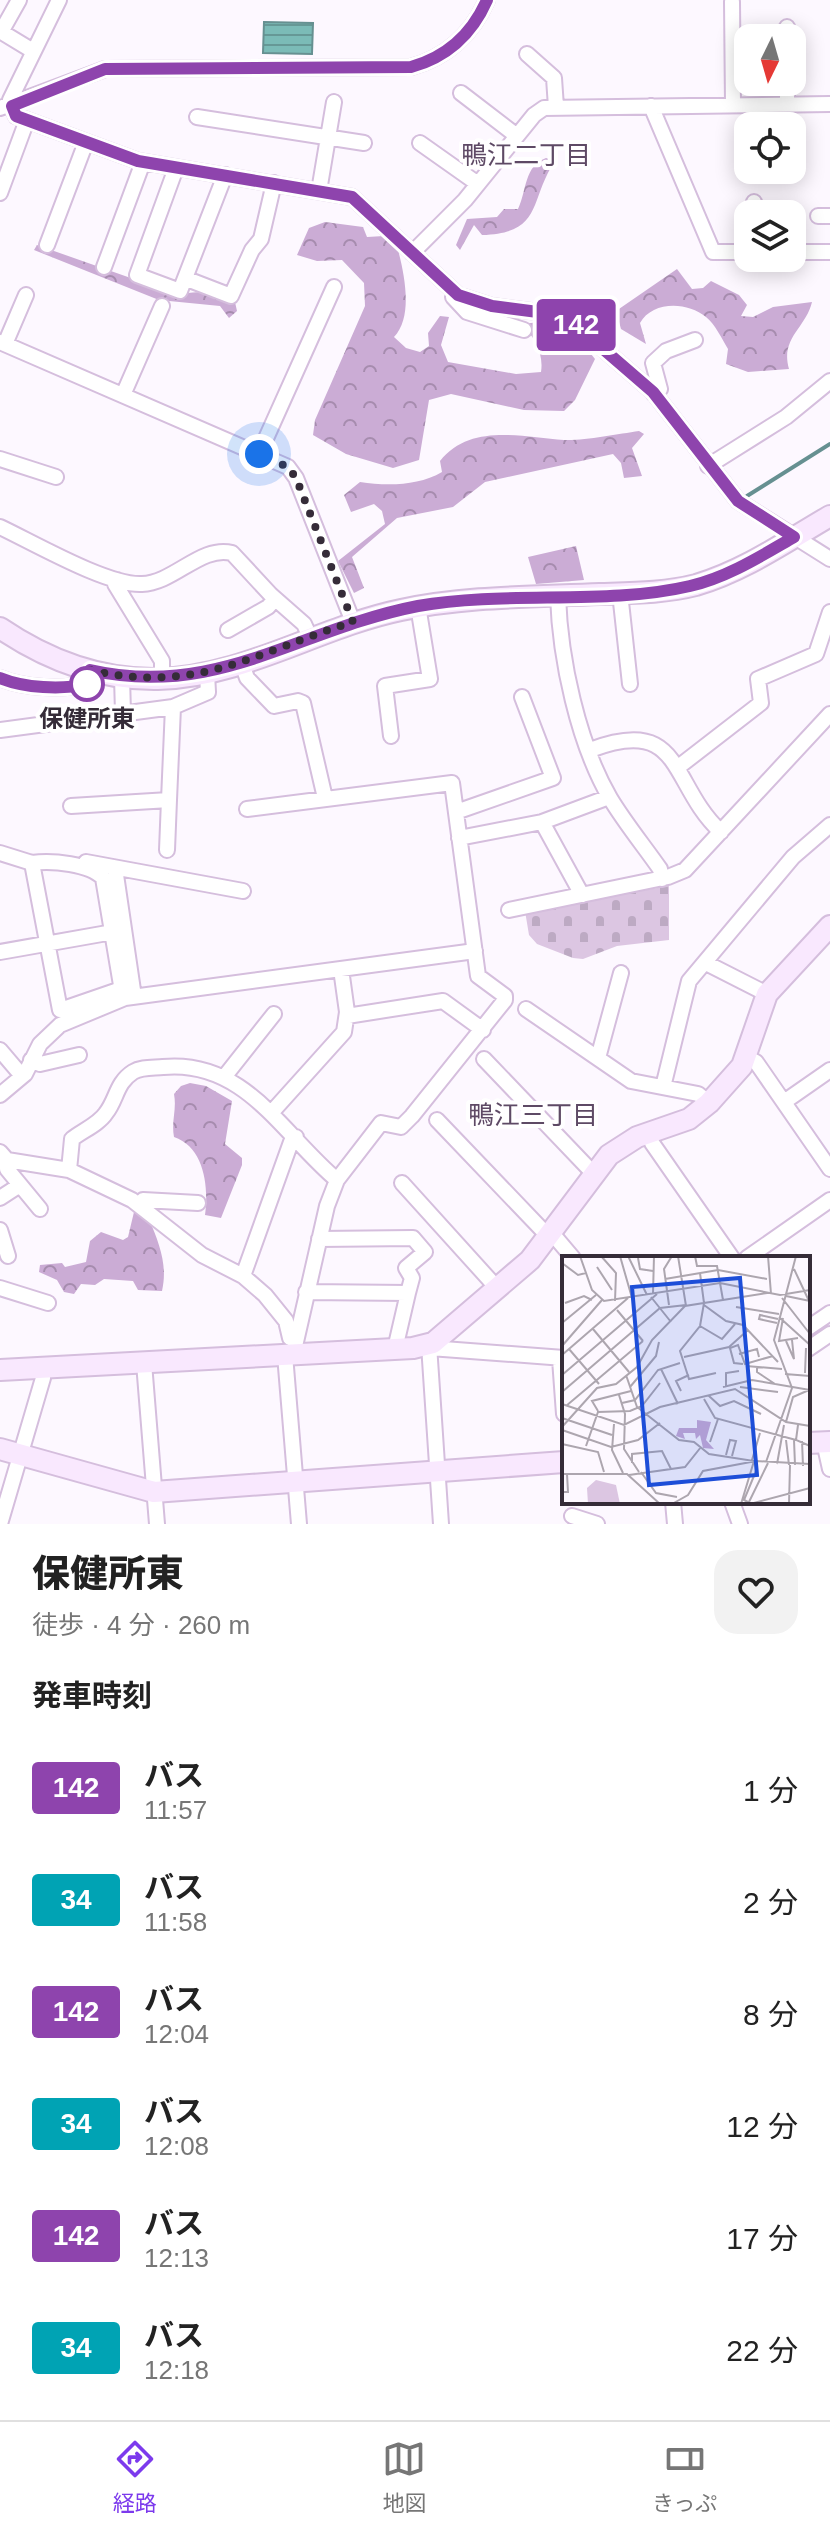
<!DOCTYPE html>
<html lang="ja">
<meta charset="utf-8">
<style>
:root{--surface:#fff;--page:#f2f2f2;--text:#222;--muted:#767676;--line:#e0e0e0;--accent:#7c3aed}
body{margin:0;font-family:Helvetica,"Noto Sans JP",sans-serif;background:var(--page);color:var(--text);height:100vh;display:flex;flex-direction:column;font-size:30px;white-space:nowrap}
*{box-sizing:border-box;margin:0}
p{font-size:26px;color:var(--muted)}
.icon{flex:none;width:44px;height:44px;fill:none;stroke:currentColor;stroke-width:2;stroke-linecap:round;stroke-linejoin:round}
.map{position:relative;height:1524px;overflow:hidden}
.side{display:flex;flex-direction:column;background:var(--surface);flex:1}
.side>*{flex:none}
.badge{padding:0 16px;border-radius:6px;font-size:28px;line-height:52px}
.needle{width:52px;rotate:185deg}
.tools{position:absolute;left:734px;top:24px;display:grid;gap:16px}
.tools a{display:grid;place-items:center;width:72px;height:72px;border-radius:16px;background:var(--surface);box-shadow:0 4px 20px #0003;font-size:40px}
.you{position:absolute;width:40px;height:40px;margin:-20px;border:6px solid #fff;border-radius:50%;background:#1a73e8;box-shadow:0 0 0 12px #1a73e833}
.map>.badge{position:absolute;translate:-50% -50%;box-shadow:0 0 0 4px #fff}
h2{padding:0 32px;font-size:30px;line-height:72px}
.round{display:grid;place-items:center;flex:none;width:84px;height:84px;border-radius:24px;background:var(--page)}
.headline{display:flex;align-items:center;justify-content:space-between;height:136px;padding:0 32px}
h1{font-size:38px;font-weight:800;line-height:60px}
ul{padding:0;list-style:none}
li{display:flex;align-items:center;gap:24px;height:112px;padding:0 32px}
li div{flex:1}
li b{display:block;font-size:30px}
li em{font-style:normal}
li .badge{min-width:88px;font-weight:700;text-align:center}
.menu{display:flex;justify-content:space-around;align-items:center;height:112px;border-top:2px solid var(--line);background:var(--surface);font-size:22px;color:var(--muted)}
.menu a{display:grid;justify-items:center;gap:4px}
.menu .current{color:var(--accent)}
.map>svg:first-child{display:block}
.forest{fill:url(#forest-crowns)}
.cemetery{fill:url(#cemetery-stones)}
.water{fill:url(#water-rules);stroke:#669091;stroke-width:2}
.lines{fill:none;stroke-linecap:round;stroke-linejoin:round}
.stream{stroke:#669091;stroke-width:4}
.street-casing{stroke:#d5bedd;stroke-width:18}
.secondary-casing{stroke:#d5bedd;stroke-width:24}
.street{stroke:#fff;stroke-width:14}
.secondary{stroke:#f9e8fe;stroke-width:20}
.line-casing{stroke:#fff;stroke-width:18}
.line{stroke:#8e44ad;stroke-width:12}
.walk{stroke:#352c38;stroke-width:8;stroke-dasharray:0 14.4}
.stop-dot{fill:#fff;stroke:#8e44ad;stroke-width:4}
.labels{text-anchor:middle;stroke-width:8;stroke-linejoin:round;paint-order:stroke}
.stop-label{font-size:24px;font-weight:bold;fill:#352c38;stroke:#fff}
.neighbourhood-label{font-size:26px;fill:#5e4a65;stroke:#fff}
.inset-road{fill:none;stroke:#ada6af;stroke-width:2}
.view{fill:#1d4ed8;fill-opacity:0.15;stroke:#1d4ed8;stroke-width:4}
.inset-edge{fill:none;stroke:#352c38;stroke-width:4}
</style>
<div class="map">
<svg width="830" height="1524" viewBox="0 0 830 1524">
<defs>
<pattern id="forest-crowns" width="20" height="18" patternUnits="userSpaceOnUse" patternTransform="scale(2)"><rect width="20" height="18" fill="#cbacd5"/><path d="M2 6a3 3 0 1 1 6 0M12 15a3 3 0 1 1 6 0" fill="none" stroke="#a68cae"/></pattern>
<pattern id="cemetery-stones" width="16" height="16" patternUnits="userSpaceOnUse" patternTransform="scale(2)"><rect width="16" height="16" fill="#dcc6e2"/><path d="M2 7V4a2 2 0 0 1 4 0v3zM10 15v-3a2 2 0 0 1 4 0v3z" fill="#bdaac3"/></pattern>
<pattern id="water-rules" width="6" height="5" patternUnits="userSpaceOnUse" patternTransform="scale(2)"><rect width="6" height="5" fill="#7bbbb7"/><path d="M0 2.5h6" fill="none" stroke="#669896"/></pattern>
</defs>
<rect width="100%" height="100%" fill="#fdf8ff"/>
<!-- forest -->
<path class="forest" d="M546 158 555 161C528 201 544 233 482 235L474 225 460 250 456 245 467 219 497 217 504 209H518C527 190 524 166 546 158Z
M325 222 363 227 367 237 384 236 397 246C404 272 414 316 394 337L406 348 420 352 429 346 428 333 440 316 449 317 441 345 448 362 516 374 541 372C544 353 534 338 523 324L563 319 595 359 575 400 564 411 524 410 451 394 429 400 419 460 393 468 346 454 313 435 315 420 365 306 364 283 342 260 317 261 297 255 309 228Z
M37 245 179 295C200 289 215 294 235 302L237 311 229 318 220 306 159 300 34 250Z
M677 269 692 289 703 288 711 281 739 295 747 305 741 316 753 317 773 307 812 302C806 328 780 338 789 369L748 372 726 364 728 349C722 339 715 324 706 317 687 301 652 301 640 323L646 344 621 329 616 311Z
M639 431 644 434 632 448 642 476 624 478 621 463 613 454 485 482 453 507 397 518 352 557 364 588 354 593 338 561 385 524 382 511 374 504 351 512 344 495 360 482C387 486 418 486 442 472L440 461C470 423 522 437 564 440 583 441 618 434 639 431Z
M576 546 584 580 536 584 528 557Z
M190 1083 206 1086 232 1101 225 1144 242 1158V1165L221 1218 205 1215C209 1186 204 1147 174 1137 171 1121 177 1110 174 1094L181 1086Z
M134 1212 149 1219C159 1243 168 1265 162 1291L138 1290 133 1281 104 1279 95 1285 81 1284 74 1294 64 1292 57 1280 39 1272 40 1265 62 1263 65 1267 86 1262 90 1241 101 1232 123 1240 128 1237Z"/>
<!-- cemetery -->
<path class="cemetery" d="M669 886V940L617 946 583 959 573 958 537 944 529 935 525 911Z"/>
<!-- water -->
<path class="water" d="M264 22 313 23 312 54 263 53Z"/>
<g class="lines">
<!-- stream -->
<path class="stream" d="M747 496 830 444"/>
<!-- street casing -->
<g class="street-casing">
<path id="street" d="M59 0 10 100 16 116 138 161 352 197 458 295 492 306 561 315 572 322 653 392 738 501 830 559
M732 2 733 104
M787 27V38
M0 31 33 51
M1 32 19 0
M527 54 554 78 556 107
M787 82V104
M461 93 517 136
M651 106 713 252H748
M0 108 105 69 411 67C447 57 472 34 487 0
M197 117 364 143
M420 143 478 184
M176 168 137 275 180 291 225 175
M319 191 334 102
M0 193 27 120
M754 202V214
M818 216H830
M47 245 86 142
M792 252H830
M412 253 465 200 534 115 544 108 830 104
M104 267 143 162
M187 279 231 296 252 250 261 239 274 183
M453 297 467 312 524 330
M0 342 288 467 296 478 353 622
M5 344 26 295
M654 394 660 389 653 363 666 351 695 340
M123 395 162 306
M259 454 334 287
M0 459 56 477
M708 466 786 417 830 381
M0 527C34 543 108 586 142 584 174 583 201 545 232 553L271 595 304 624 310 637
M117 580 115 584 162 661V679
M620 593 630 684
M558 596C560 659 578 743 610 798 625 823 644 846 660 869L662 879
M228 630 268 607 275 599
M242 664 247 678 274 706 298 701 303 703 325 798
M122 677 123 713
M0 678C24 688 62 690 87 684L90 670
M0 730 173 707 208 692 207 674
M391 736 385 686 430 679 418 606
M590 750C684 714 669 784 721 832
M677 768 761 703 758 679 816 654 830 612
M71 806 169 800 173 707
M247 809 452 783 478 976 505 996V1000L412 1116 401 1127 381 1123 337 1180 327 1206 293 1355
M456 812 553 778 522 697
M542 822 582 895
M459 838 542 822 609 797
M167 850 169 800
M0 853 32 863 60 1010 118 990 121 985 103 878C90 864 52 860 32 863
M86 862 243 891
M115 868 134 997
M509 910 668 877 685 870 830 714
M0 952 113 932
M706 963 767 994
M526 1009 631 1081 698 1094 709 1103
M347 1016 443 1001 483 1030
M0 1050 17 1070
M746 1057 756 1062 830 1169
M598 1058 621 973
M484 1059 593 1173
M31 1060 40 1064 79 1055
M225 1076 274 1014
M663 1087 689 981 793 857 830 825
M0 1095 25 1074 40 1044 60 1025 125 998 475 951
M784 1102 830 1070
M272 1112 344 1032 347 1012 341 969
M437 1120 548 1236
M649 1132 652 1143 732 1258
M0 1152 7 1160 69 1170 132 1200 202 1255 243 1276 265 1295 286 1321 290 1338 294 1339
M7 1160V1169L40 1209
M69 1170 72 1139C82 1131 99 1124 106 1113 117 1099 116 1083 133 1072 141 1067 153 1068 163 1067 245 1059 283 1135 337 1180
M402 1183 497 1288
M0 1198 20 1185
M139 1205 143 1200 198 1203
M0 1230 8 1256
M551 1232 573 1258
M319 1239 413 1238 425 1252 406 1268 412 1278 408 1293
M747 1258 830 1200
M243 1276 291 1142 296 1137
M0 1288 48 1303
M306 1292 408 1293 395 1349
M808 1328 830 1313
M429 1345 441 1524
M430 1348 564 1358
M808 1349 830 1334
M285 1355 299 1524
M560 1359 564 1414
M144 1363 157 1524
M824 1442 830 1469
M673 1502 675 1524
M732 1502 740 1524
M572 1516 597 1524
M0 1524 43 1378 42 1369"/>
</g>
<!-- secondary casing -->
<g class="secondary-casing">
<path id="secondary" d="M0 628C47 660 101 680 158 679 244 677 319 627 401 610 466 596 534 597 600 594 632 593 665 593 696 585 744 571 787 541 830 516
M0 1370 413 1348 433 1343 530 1260 609 1155 637 1137 689 1119 709 1103 742 1066 767 994 830 926
M808 1443 830 1442
M0 1449 154 1492 564 1462"/>
</g>
<!-- street -->
<use href="#street" class="street"/>
<!-- secondary -->
<use href="#secondary" class="secondary"/>
</g>
<g class="lines">
<!-- line casing -->
<g class="line-casing">
<path id="line" d="M0 678C24 688 62 690 87 684L90 670C217 699 299 629 418 606 507 590 605 606 690 586 728 577 761 556 794 537L738 501 653 392 572 322 561 315 492 306 458 295 352 197 138 161 16 116 12 106 105 69 411 67C447 57 472 34 487 0"/>
</g>
<!-- line -->
<use href="#line" class="line"/>
<!-- walk -->
<path class="walk" d="M87 684 90 670C199 695 255 652 353 622L296 478 288 467 259 454"/>
</g>
<!-- markers -->
<circle class="stop-dot" cx="87" cy="684" r="16"/>
<g class="labels">
<!-- stop labels -->
<g class="stop-label">
<text x="87" y="727">保健所東</text>
</g>
<!-- neighbourhood labels -->
<g class="neighbourhood-label">
<text x="526" y="164">鴨江二丁目</text>
<text x="533" y="1124">鴨江三丁目</text>
</g>
</g>
<!-- overview -->
<g transform="translate(562 1256)">
<rect width="248" height="248" fill="#fdf8ff"/>
<path d="M135 164 149 166 144 184 152 193 141 192 138 179 134 183 133 177H121L123 183 114 180 117 172H135Z" fill="#cbacd5"/>
<path d="M34 224 54 229 58 248H26L25 232Z" fill="#dcc6e2"/>
<path class="inset-road" d="M18 0 30 34 42 45 158 27 218 39 248 34M39 0 54 17 53 45M58 0 70 42M66 0 85 39M116 0 124 50M133 0 135 10H155L161 44M206 0 209 38M76 2 78 13 91 15M0 7 16 19 24 17M35 11 50 34M232 13 247 45M138 17 142 47M103 23 156 14 205 23M91 38 92 0M224 40 248 45M89 41 109 66M220 42 248 78M3 47 22 40 30 44M142 47 138 70 118 95 127 123 154 117M107 49 102 13 110 0M142 49 164 65 181 69 216 106M174 51 217 58M55 54 81 85M217 61 248 89M221 62 217 85 236 82M0 67 34 39M215 67 197 63 198 59 216 63M138 70 160 83 173 68M31 73 67 116M224 85 232 103 230 84M0 90 40 44M7 93 37 128M177 98 195 93 197 101M0 99 66 42M122 101 167 91 186 74M181 108 172 107 168 92 176 89 183 108 211 100M184 110 220 113M195 111V116L213 128M99 113 116 148M243 117 244 92M223 118 248 120M0 119 95 38M64 119 75 151 117 184 132 186 147 198 192 205 179 248M164 130V117L177 115M68 131 94 100 97 86M161 131 190 124 248 134M178 131 216 136M119 135 114 125 127 119M0 136 98 52 124 49M57 139 63 158 62 193 77 216M147 140 158 150 172 145 199 158M142 143 153 162 234 184M60 147 73 144 96 114 118 107M0 148 62 169 98 151 173 133 224 166 248 170M4 150 81 85M36 155 30 145 69 135M0 162 50 179M224 166 231 141 247 134M52 168 50 194 61 217M236 169 234 184 248 190M0 171 35 132 54 128 75 111 90 84 123 50 205 37M0 174 49 191 76 184 98 167M224 184 227 209M232 184 233 209M240 185 241 210M148 186 156 163M0 188 36 196 42 216M24 190 36 156 68 155 80 150 98 127M164 199 168 184 174 185 170 200M190 204 198 177M204 206 230 132 212 84 234 0M70 207V198L100 195 109 213M215 208 222 169M79 216 94 237 115 241M0 218H65L98 248M67 219 123 211 139 191M0 236H6L5 218M186 246 182 244 194 215M110 248 126 239 141 215 194 205 248 208M186 248 206 207M188 248 248 232M227 248 228 209"/>
<path class="view" d="M178 22 195 219 87 229 70 31Z"/>
<rect width="248" height="248" class="inset-edge"/>
</g>
</svg>
<div class="tools">
<a><svg class="needle" viewBox="-14 -14 28 28"><path d="M0-13l5 13h-10z" fill="#e53935"/><path d="M0 13l5-13h-10z" fill="#767676"/></svg></a>
<a><svg class="icon" aria-label="locate" viewBox="0 0 24 24"><circle cx="12" cy="12" r="6"/><path d="M12 2v4M12 18v4M2 12h4M18 12h4"/></svg></a>
<a><svg class="icon" aria-label="layers" viewBox="0 0 24 24"><path d="M12 4l9 5-9 5-9-5zM3 14l9 5 9-5"/></svg></a>
</div>
<div class="you" style="left:259px;top:454px"></div>
<b class="badge" style="left:576px;top:325px;background:#8e44ad;color:#fff">142</b>
</div>
<section class="side">
<div class="headline"><div><h1>保健所東</h1><p>徒歩 · 4 分 · 260 m</p></div><a class="round"><svg class="icon" aria-label="heart" viewBox="0 0 24 24"><path d="M12 20l-8-8c-3-5 5-10 8-4 3-6 11-1 8 4z"/></svg></a></div>
<h2>発車時刻</h2>
<ul>
<li><span class="badge" style="background:#8e44ad;color:#fff">142</span><div><b>バス</b><p>11:57</p></div><em>1 分</em></li>
<li><span class="badge" style="background:#00a3b4;color:#fff">34</span><div><b>バス</b><p>11:58</p></div><em>2 分</em></li>
<li><span class="badge" style="background:#8e44ad;color:#fff">142</span><div><b>バス</b><p>12:04</p></div><em>8 分</em></li>
<li><span class="badge" style="background:#00a3b4;color:#fff">34</span><div><b>バス</b><p>12:08</p></div><em>12 分</em></li>
<li><span class="badge" style="background:#8e44ad;color:#fff">142</span><div><b>バス</b><p>12:13</p></div><em>17 分</em></li>
<li><span class="badge" style="background:#00a3b4;color:#fff">34</span><div><b>バス</b><p>12:18</p></div><em>22 分</em></li>
</ul>
</section>
<nav class="menu">
<a class="current"><svg class="icon" aria-label="directions" viewBox="0 0 24 24"><path d="M12 3l9 9-9 9-9-9zM9 14v-3h6M13 9l2 2-2 2"/></svg>経路</a>
<a><svg class="icon" aria-label="map" viewBox="0 0 24 24"><path d="M3 6l6-2 6 2 6-2v14l-6 2-6-2-6 2zM9 4v14M15 6v14"/></svg>地図</a>
<a><svg class="icon" aria-label="tickets" viewBox="0 0 24 24"><path d="M3 7h18v10H3zM15 7v10"/></svg>きっぷ</a>
</nav>
